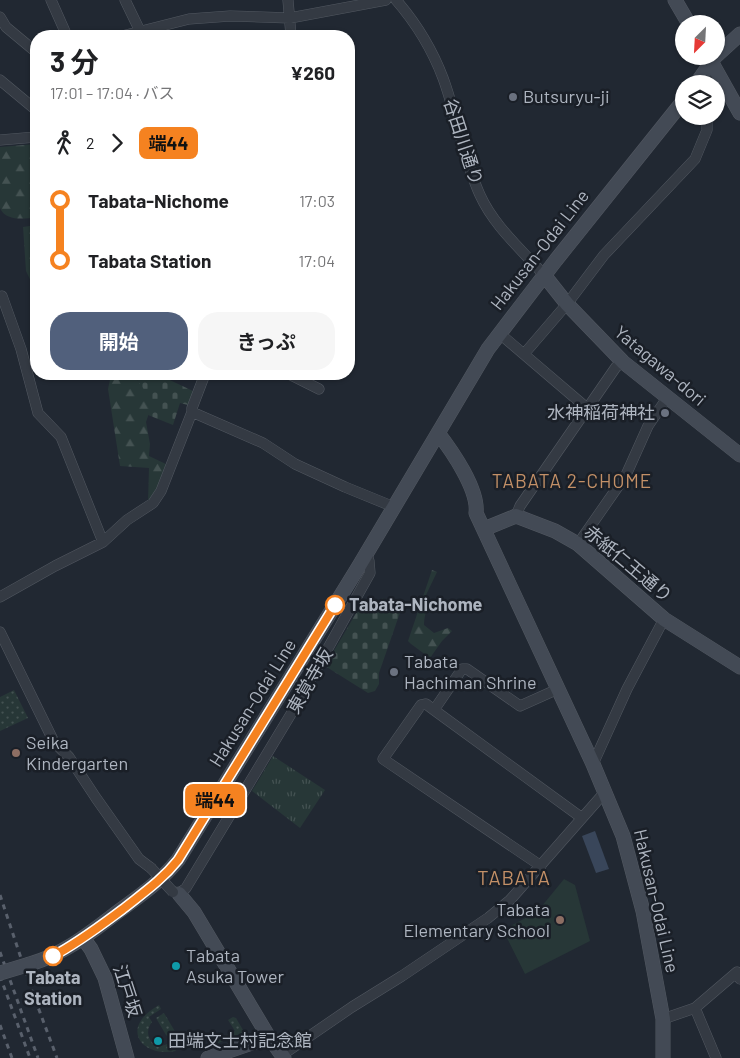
<!DOCTYPE html>
<html lang="ja">
<meta charset="utf-8">
<style>
:root{--surface:#fff;--page:#f6f6f6;--text:#202124;--muted:#757577;--accent:#51607c}
body{margin:0;font-family:Barlow,"Noto Sans JP",sans-serif;background:var(--page);color:var(--text);height:100vh;display:flex;flex-direction:column;font-size:19px;white-space:nowrap}
*{box-sizing:border-box;margin:0}
p{font-size:16px;color:var(--muted)}
.icon{flex:none;width:28px;height:28px;fill:none;stroke:currentColor;stroke-width:2;stroke-linecap:round;stroke-linejoin:round}
.map{position:relative;flex:1;overflow:hidden}
.sheet{position:absolute;left:30px;top:30px;width:325px;height:350px;display:flex;flex-direction:column;background:var(--surface);border-radius:20px;box-shadow:0 1px 4px #0004}
.sheet>*{flex:none}
.badge{padding:0 10px;border-radius:8px;font-size:18px;line-height:32px}
.needle{width:32px;rotate:204deg}
.fabs{position:absolute;left:675px;top:15px;display:grid;gap:10px}
.fabs a{display:grid;place-items:center;width:50px;height:50px;border-radius:50%;background:var(--surface);box-shadow:0 1px 4px #0004;font-size:25px}
.map>.badge{position:absolute;translate:-50% -50%;box-shadow:0 0 0 2px #fff}
.legs{display:flex;align-items:center;gap:8px;height:55px;padding:0 20px;font-size:16px}
.legs p{margin-inline-start:auto}
.summary{display:flex;align-items:center;justify-content:space-between;height:85px;padding:0 20px}
h1{font-size:28px;font-weight:700;line-height:38px}
.cta{display:flex;gap:10px;margin-top:auto;padding:10px 20px}
.cta a{flex:1;height:58px;border-radius:20px;background:var(--accent);color:#fff;font-size:20px;font-weight:700;line-height:58px;text-align:center}
.cta a+a{background:var(--page);color:var(--text)}
ul{padding:0 20px;list-style:none}
li{display:flex;align-items:center;gap:18px;height:60px;font-size:19px}
li i{display:grid;place-items:center;width:8px;height:100%;margin:0 6px;background:currentColor}
li i::after{content:'';width:12px;height:12px;margin:-6px;border:4px solid;border-radius:50%;background:var(--surface)}
li p{margin-inline-start:auto}
li:first-child i{background:linear-gradient(#0000 50%,currentColor 0)}
li:last-child i{background:linear-gradient(currentColor 50%,#0000 0)}
.map>svg:first-child{display:block}
.grass{fill:url(#grass-dots)}
.forest{fill:url(#forest-firs)}
.cemetery{fill:url(#cemetery-stones)}
.park{fill:url(#park-tufts)}
.pitch{fill:#273737}
.water{fill:#39465a}
.lines{fill:none;stroke-linecap:round;stroke-linejoin:round}
.street-casing{stroke:#525861;stroke-width:11}
.secondary-casing{stroke:#525861;stroke-width:15}
.street{stroke:#343a43;stroke-width:10}
.secondary{stroke:#434a55;stroke-width:14}
.rail{stroke:#59606c;stroke-width:3;stroke-dasharray:5 5;stroke-linecap:butt}
.street-bridge-casing{stroke:#525861;stroke-width:11;stroke-linecap:butt}
.secondary-bridge-casing{stroke:#525861;stroke-width:15;stroke-linecap:butt}
.street-bridge{stroke:#343a43;stroke-width:10}
.secondary-bridge{stroke:#434a55;stroke-width:14}
.line-1-casing{stroke:#fff;stroke-width:11}
.line-1{stroke:#f58220;stroke-width:8}
.worship-dot{fill:#6b7280;stroke:#1a1f27;stroke-width:2}
.stop-1-dot{fill:#fff;stroke:#f58220;stroke-width:2.5}
.education-dot{fill:#8d6e63;stroke:#1a1f27;stroke-width:2}
.culture-dot{fill:#0f9aa8;stroke:#1a1f27;stroke-width:2}
.labels{text-anchor:middle;stroke-width:5;stroke-linejoin:round;paint-order:stroke}
.poi-label{font-size:18px;fill:#aeb5c0;stroke:#1a1f27;text-anchor:start}
.street-label{font-size:18px;fill:#aeb5c0;stroke:#1a1f27}
.stop-label{font-size:18px;font-weight:bold;fill:#aeb5c0;stroke:#1a1f27;text-anchor:start}
.neighbourhood-label{font-size:19px;letter-spacing:1px;fill:#c39067;stroke:#1a1f27}
.quarter-label{font-size:20px;letter-spacing:1px;fill:#c39067;stroke:#1a1f27}
</style>
<div class="map">
<svg width="740" height="1058" viewBox="0 0 740 1058">
<defs>
<pattern id="grass-dots" width="8" height="8" patternUnits="userSpaceOnUse" patternTransform="scale(1.25)"><rect width="8" height="8" fill="#273737"/><path d="M2 2h.1M6 6h.1" fill="none" stroke="#445252" stroke-width="1.8" stroke-linecap="round"/></pattern>
<pattern id="forest-firs" width="22" height="20" patternUnits="userSpaceOnUse" patternTransform="scale(1.25)"><rect width="22" height="20" fill="#273737"/><path d="M5 1l3.5 6h-7zM16 11l3.5 6h-7z" fill="#445252"/></pattern>
<pattern id="cemetery-stones" width="16" height="16" patternUnits="userSpaceOnUse" patternTransform="scale(1.25)"><rect width="16" height="16" fill="#273737"/><path d="M2 7V4a2 2 0 0 1 4 0v3zM10 15v-3a2 2 0 0 1 4 0v3z" fill="#445252"/></pattern>
<pattern id="park-tufts" width="24" height="20" patternUnits="userSpaceOnUse" patternTransform="scale(1.25)"><rect width="24" height="20" fill="#273737"/><path d="M3 7l-1-3M5 7V3M7 7l1-3M15 17l-1-3M17 17v-4M19 17l1-3" fill="none" stroke="#445252"/></pattern>
</defs>
<rect width="100%" height="100%" fill="#212832"/>
<!-- grass -->
<path class="grass" d="M14 690 28 718 0 731V697Z
M159 1005 161 1009 149 1017 152 1022C142 1034 153 1051 167 1044L173 1047 176 1051C142 1058 118 1028 159 1005Z
M164 1013 179 1038 174 1041 166 1035 156 1018Z
M233 1017 236 1018 243 1030 242 1033 207 1048 205 1045 235 1031 228 1020Z"/>
<!-- forest -->
<path class="forest" d="M36 144V218C24 218 6 222 0 208V147Z
M36 225V292L26 271 23 227Z
M110 374C138 374 138 379 153 401L146 422 150 444 149 456 168 465 157 490 148 502 149 468 120 466 108 389 111 375Z
M432 570 437 572 425 597C429 609 424 614 424 625L434 633 448 628 452 631 442 641 430 658 411 644 408 641Z"/>
<!-- cemetery -->
<path class="cemetery" d="M128 374H157L193 391 188 405 180 403 173 425 148 415 152 401 136 378Z
M382 598 403 604 379 673V684L375 691 368 693 325 666 362 603 379 609Z"/>
<!-- park -->
<path class="park" d="M273 756 325 790 300 828 252 791Z"/>
<!-- pitch -->
<path class="pitch" d="M564 879 575 885 590 941 525 974 503 930 537 912Z"/>
<!-- water -->
<path class="water" d="M595 831 609 869 596 873 582 836Z"/>
<g class="lines">
<!-- street casing -->
<g class="street-casing">
<path id="street" d="M51 0 67 36
M125 0 140 31
M288 0 291 36
M396 0C416 23 432 49 443 78 457 116 463 158 480 195 494 226 521 249 544 275
M0 17 6 27 36 52
M122 36 189 19 230 16 290 18 386 0
M0 80 36 110
M710 84 711 62
M0 140 36 137
M2 296 21 349 38 413 61 437 103 542
M499 333 588 409
M524 354 567 304 604 255 695 159 707 130V116
M289 374 319 389
M192 412 263 443 295 464 345 487 394 507
M516 516 520 506 616 367 623 362
M578 544 626 475 648 426 667 398
M0 597 55 566 103 542 127 520 153 503 161 491 192 412V408L205 374
M0 632 54 742 69 757 96 798 139 859 151 868
M434 710 462 669H467L520 706 558 689
M593 764 627 689 664 619
M541 866 383 759 421 705 426 704 434 710 582 818
M175 892 179 894 186 888 294 709 370 573 369 561 367 554
M695 1008 716 1058
M663 1019 695 1008 737 972 740 979
M282 1055 352 1007 402 976 488 918 510 900 605 792"/>
</g>
<!-- secondary casing -->
<g class="secondary-casing">
<path id="secondary" d="M675 0 689 24
M708 56 740 113
M716 56 740 34
M696 84 715 57
M544 275 567 304 623 362 740 455
M438 433C452 451 479 490 476 513L593 764 623 836 643 911 663 1019V1058
M484 529 516 516 555 531 578 544 664 619 740 667
M179 894 194 912 267 1034 284 1058
M83 938 91 949 105 978 127 1058
M30 964C66 953 90 933 119 911 141 895 161 881 178 860L359 566 488 349 556 260 684 100
M208 1058 255 1042 267 1034"/>
</g>
<!-- street -->
<use href="#street" class="street"/>
<!-- secondary -->
<use href="#secondary" class="secondary"/>
<!-- rail -->
<path class="rail" d="M0 895 32 991 57 1058
M0 952 38 1058
M0 976 30 1058
M0 1025 12 1058"/>
<!-- street-bridge casing -->
<g class="street-bridge-casing">
<path id="street-bridge" d="M151 868 173 892"/>
</g>
<!-- secondary-bridge casing -->
<g class="secondary-bridge-casing">
<path id="secondary-bridge" d="M0 973 30 964"/>
</g>
<!-- street-bridge -->
<use href="#street-bridge" class="street-bridge"/>
<!-- secondary-bridge -->
<use href="#secondary-bridge" class="secondary-bridge"/>
</g>
<g class="lines">
<!-- line-1 casing -->
<g class="line-1-casing">
<path id="line-1" d="M53 956C78 943 100 926 123 909 143 893 162 880 178 860L335 605"/>
</g>
<!-- line-1 -->
<use href="#line-1" class="line-1"/>
</g>
<!-- markers -->
<g class="worship-dot">
<circle cx="513" cy="97" r="5"/>
<circle cx="665" cy="413" r="5"/>
<circle cx="394" cy="672" r="5"/>
</g>
<g class="stop-1-dot">
<circle cx="335" cy="605" r="9"/>
<circle cx="53" cy="956" r="9"/>
</g>
<g class="education-dot">
<circle cx="16" cy="753" r="5"/>
<circle cx="560" cy="920" r="5"/>
</g>
<g class="culture-dot">
<circle cx="176" cy="966" r="5"/>
<circle cx="158" cy="1041" r="5"/>
</g>
<g class="labels">
<!-- poi labels -->
<g class="poi-label">
<text x="523" y="103">Butsuryu-ji</text>
<text x="655" y="419" text-anchor="end">水神稲荷神社</text>
<text x="404" y="668">Tabata<tspan x="404" dy="21">Hachiman Shrine</tspan></text>
<text x="26" y="749">Seika<tspan x="26" dy="21">Kindergarten</tspan></text>
<text x="550" y="916" text-anchor="end">Tabata<tspan x="550" dy="21">Elementary School</tspan></text>
<text x="186" y="962">Tabata<tspan x="186" dy="21">Asuka Tower</tspan></text>
<text x="168" y="1047">田端文士村記念館</text>
</g>
<!-- street labels -->
<g class="street-label">
<text transform="translate(463 142) rotate(72)" y="6">谷田川通り</text>
<text transform="translate(540 250) rotate(-52)" y="6">Hakusan-Odai Line</text>
<text transform="translate(660 366) rotate(40)" y="6">Yatagawa-dori</text>
<text transform="translate(628 564) rotate(40)" y="6">赤紙仁王通り</text>
<text transform="translate(310 681) rotate(-60)" y="6">東覚寺坂</text>
<text transform="translate(253 703) rotate(-58)" y="6">Hakusan-Odai Line</text>
<text transform="translate(656 901) rotate(77)" y="6">Hakusan-Odai Line</text>
<text transform="translate(127 991) rotate(72)" y="6">江戸坂</text>
</g>
<!-- stop labels -->
<g class="stop-label">
<text x="349" y="611">Tabata-Nichome</text>
<text x="53" y="984" text-anchor="middle">Tabata<tspan x="53" dy="21">Station</tspan></text>
</g>
<!-- neighbourhood labels -->
<g class="neighbourhood-label">
<text x="572" y="488">TABATA 2-CHOME</text>
</g>
<!-- quarter labels -->
<g class="quarter-label">
<text x="514" y="885">TABATA</text>
</g>
</g>
</svg>
<div class="fabs">
<a><svg class="needle" viewBox="-14 -14 28 28"><path d="M0-13l5 13h-10z" fill="#e53935"/><path d="M0 13l5-13h-10z" fill="#757577"/></svg></a>
<a><svg class="icon" aria-label="layers" viewBox="0 0 24 24"><path d="M12 4l9 5-9 5-9-5zM3 14l9 5 9-5"/></svg></a>
</div>
<b class="badge" style="left:215px;top:800px;background:#f58220;color:#111">端44</b>
<section class="sheet">
<div class="summary"><div><h1>3 分</h1><p>17:01 – 17:04 · バス</p></div><b>¥260</b></div>
<div class="legs"><svg class="icon" aria-label="walk" viewBox="0 0 24 24"><circle cx="13" cy="4" r="2"/><path d="M13 8l-2 6 4 7M11 14l-3 7M7 12l3-4h3l4 4"/></svg>2<svg class="icon" aria-label="forward" viewBox="0 0 24 24"><path d="M9 5l7 7-7 7"/></svg><b class="badge" style="background:#f58220;color:#111">端44</b></div>
<ul>
<li><i style="color:#f58220"></i><b>Tabata-Nichome</b><p>17:03</p></li>
<li><i style="color:#f58220"></i><b>Tabata Station</b><p>17:04</p></li>
</ul>
<div class="cta"><a>開始</a><a>きっぷ</a></div>
</section>
</div>
